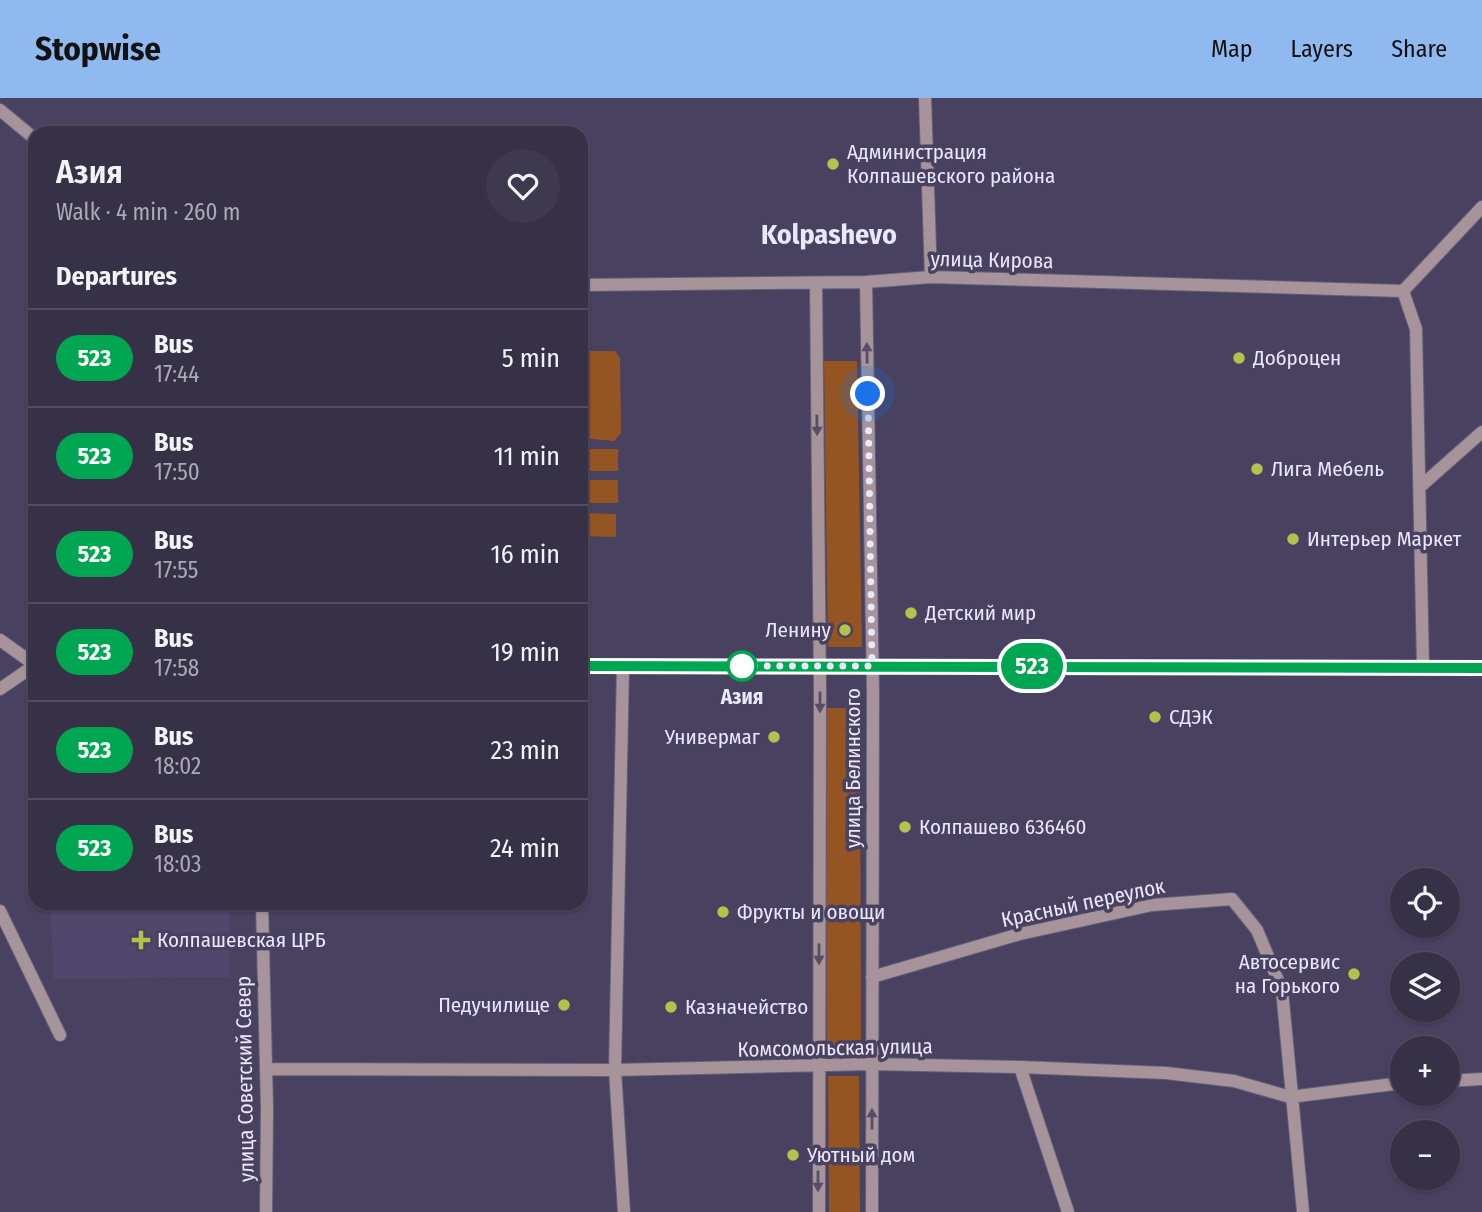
<!DOCTYPE html>
<meta charset="utf-8">
<style>
:root{--surface:#373148;--page:#3e394f;--text:#f1f3f6;--muted:#aaa9b4;--line:#514c60;--accent:#90b9f0}
body{margin:0;font-family:"Fira Sans Condensed",sans-serif;background:var(--page);color:var(--text);height:100vh;display:flex;flex-direction:column;font-size:26px;white-space:nowrap}
*{box-sizing:border-box;margin:0}
p{font-size:23px;color:var(--muted)}
.icon{flex:none;width:38px;height:38px;fill:none;stroke:currentColor;stroke-width:2;stroke-linecap:round;stroke-linejoin:round}
.map{position:relative;flex:1;overflow:hidden}
.panel{position:absolute;left:28px;top:28px;width:560px;height:784px;display:flex;flex-direction:column;background:var(--surface);border-radius:21px;box-shadow:0 2px 5px #0004,0 0 0 2px var(--line)}
.panel>*{flex:none}
.badge{padding:0 14px;border-radius:23px;font-size:24px;line-height:46px}
.buttons{position:absolute;left:1390px;top:770px;display:grid;gap:14px}
.buttons a{display:grid;place-items:center;width:70px;height:70px;border-radius:50%;background:var(--surface);box-shadow:0 2px 5px #0004,0 0 0 2px var(--line);font-size:35px}
.you{position:absolute;width:35px;height:35px;margin:-18px;border:5px solid #fff;border-radius:50%;background:#1a73e8;box-shadow:0 0 0 10px #1a73e833}
.map>.badge{position:absolute;translate:-50% -50%;box-shadow:0 0 0 4px #fff}
h2{padding:0 28px;font-size:26px;line-height:63px}
.round{display:grid;place-items:center;flex:none;width:74px;height:74px;border-radius:37px;background:var(--page)}
.headline{display:flex;align-items:center;justify-content:space-between;height:119px;padding:0 28px}
h1{font-size:33px;font-weight:600;line-height:52px}
ul{padding:0;list-style:none}
li{display:flex;align-items:center;gap:21px;height:98px;padding:0 28px;border-top:2px solid var(--line)}
li div{flex:1}
li b{display:block;font-size:26px}
li em{font-style:normal}
li .badge{min-width:77px;font-weight:700;text-align:center}
header{display:flex;align-items:center;gap:42px;box-sizing:border-box;height:98px;padding:0 35px;background:var(--accent);color:#111}
header strong{font-size:33px}
nav{display:flex;gap:38px;margin-inline-start:auto;font-size:24px}
.map>svg:first-child{display:block}
.built{fill:#51476d}
.green{fill:#955523}
.lines{fill:none;stroke-linecap:round;stroke-linejoin:round}
.minor-casing{stroke:#665f7c;stroke-width:14}
.minor{stroke:#a6949a;stroke-width:12}
.oneway{fill:#574d69}
.line-casing{stroke:#fff;stroke-width:16}
.line{stroke:#00a651;stroke-width:10}
.walk{stroke:#ebe7fa;stroke-width:7;stroke-dasharray:0 12.6}
.poi-dot{fill:#b4c24b;stroke:#494160;stroke-width:2.5}
.stop-dot{fill:#fff;stroke:#00a651;stroke-width:3.5}
.labels{text-anchor:middle;stroke-width:7;stroke-linejoin:round;paint-order:stroke}
.poi-label{font-size:21px;fill:#ebe7fa;stroke:#494160;text-anchor:start}
.street-label{font-size:21px;fill:#ebe7fa;stroke:#494160}
.stop-label{font-size:21px;font-weight:bold;fill:#ebe7fa;stroke:#494160}
.district-label{font-size:28px;font-weight:bold;fill:#ebe7fa;stroke:#494160}
</style>
<header>
<strong>Stopwise</strong>
<nav><a>Map</a><a>Layers</a><a>Share</a></nav>
</header>
<div class="map">
<svg width="1482" height="1114" viewBox="0 0 1482 1114">
<rect width="100%" height="100%" fill="#494160"/>
<!-- built -->
<path class="built" d="M50 805H230V879L54 881Z"/>
<!-- green -->
<path class="green" d="M583 253H615L620 260 621 335 614 343 581 340Z
M824 263H857L862 549H828Z
M581 351H618V373H581Z
M581 382H618V405H581Z
M581 415 616 416V439L581 438Z
M826 610H860L861 960H827Z
M828 978H859L860 1114H829Z"/>
<g class="lines">
<!-- minor casing -->
<g class="minor-casing">
<path id="minor" d="M925 0 931 179
M0 12 35 41
M866 184 873 593 872 1114
M816 185 820 592 819 1114
M581 187 866 184 931 179 1403 193
M1403 193 1416 231 1423 569
M1403 193 1482 109
M1421 388 1482 334
M0 542 35 567
M581 568 1482 570
M623 568 615 972 624 1114
M0 591 35 567
M262 805 267 1010 266 1114
M0 813 60 937
M872 879 1020 836 1152 807 1232 801 1257 832 1282 892 1303 1114
M1020 969 1068 1114
M266 971 615 972 871 966 1020 969 1166 975 1234 983 1290 999 1402 985
M1447 983 1482 981"/>
</g>
<!-- minor -->
<use href="#minor" class="minor"/>
</g>
<!-- one-way arrows -->
<defs><path id="oneway-solid" d="M-6-.8H1V-3.2L6.5 0L1 3.2V.8H-6Z" transform="scale(1.75)"/></defs>
<g class="oneway">
<use href="#oneway-solid" transform="translate(867 255) rotate(-91)"/>
<use href="#oneway-solid" transform="translate(817 327) rotate(89)"/>
<use href="#oneway-solid" transform="translate(820 604) rotate(90)"/>
<use href="#oneway-solid" transform="translate(819 856) rotate(90)"/>
<use href="#oneway-solid" transform="translate(872 1021) rotate(-90)"/>
<use href="#oneway-solid" transform="translate(818 1083) rotate(90)"/>
</g>
<g class="lines">
<!-- line casing -->
<g class="line-casing">
<path id="line" d="M581 568 1482 570"/>
</g>
<!-- line -->
<use href="#line" class="line"/>
<!-- walk -->
<path class="walk" d="M742 568H872L868 296"/>
</g>
<!-- markers -->
<g class="poi-dot">
<circle cx="833" cy="66" r="7"/>
<circle cx="1239" cy="260" r="7"/>
<circle cx="1257" cy="371" r="7"/>
<circle cx="1293" cy="441" r="7"/>
<circle cx="911" cy="515" r="7"/>
<circle cx="845" cy="532" r="7"/>
<circle cx="1155" cy="619" r="7"/>
<circle cx="774" cy="639" r="7"/>
<circle cx="905" cy="729" r="7"/>
<circle cx="723" cy="814" r="7"/>
<path d="M137.5 831.5h7v7h7v7h-7v7h-7v-7h-7v-7h7z"/>
<circle cx="1354" cy="876" r="7"/>
<circle cx="564" cy="907" r="7"/>
<circle cx="671" cy="909" r="7"/>
<circle cx="793" cy="1057" r="7"/>
</g>
<circle class="stop-dot" cx="742" cy="568" r="14"/>
<g class="labels">
<!-- poi labels -->
<g class="poi-label">
<text x="847" y="61">Администрация<tspan x="847" dy="24">Колпашевского района</tspan></text>
<text x="1253" y="267">Доброцен</text>
<text x="1271" y="378">Лига Мебель</text>
<text x="1307" y="448">Интерьер Маркет</text>
<text x="925" y="522">Детский мир</text>
<text x="831" y="539" text-anchor="end">Ленину</text>
<text x="1169" y="626">СДЭК</text>
<text x="760" y="646" text-anchor="end">Универмаг</text>
<text x="919" y="736">Колпашево 636460</text>
<text x="737" y="821">Фрукты и овощи</text>
<text x="157" y="849">Колпашевская ЦРБ</text>
<text x="1340" y="871" text-anchor="end">Автосервис<tspan x="1340" dy="24">на Горького</tspan></text>
<text x="550" y="914" text-anchor="end">Педучилище</text>
<text x="685" y="916">Казначейство</text>
<text x="807" y="1064">Уютный дом</text>
</g>
<!-- street labels -->
<g class="street-label">
<text transform="translate(992 162) rotate(1)" y="7">улица Кирова</text>
<text transform="translate(853 670) rotate(-90)" y="7">улица Белинского</text>
<text transform="translate(1083 805) rotate(-12)" y="7">Красный переулок</text>
<text transform="translate(835 950) rotate(-1)" y="7">Комсомольская улица</text>
<text transform="translate(245 981) rotate(-91)" y="7">улица Советский Север</text>
</g>
<!-- stop labels -->
<g class="stop-label">
<text x="742" y="606">Азия</text>
</g>
<!-- district labels -->
<g class="district-label">
<text x="829" y="146">Kolpashevo</text>
</g>
</g>
</svg>
<div class="buttons">
<a><svg class="icon" aria-label="locate" viewBox="0 0 24 24"><circle cx="12" cy="12" r="6"/><path d="M12 2v4M12 18v4M2 12h4M18 12h4"/></svg></a>
<a><svg class="icon" aria-label="layers" viewBox="0 0 24 24"><path d="M12 4l9 5-9 5-9-5zM3 14l9 5 9-5"/></svg></a>
<a>+</a>
<a>−</a>
</div>
<div class="you" style="left:868px;top:296px"></div>
<b class="badge" style="left:1032px;top:568px;background:#00a651;color:#fff">523</b>
<section class="panel">
<div class="headline"><div><h1>Азия</h1><p>Walk · 4 min · 260 m</p></div><a class="round"><svg class="icon" aria-label="heart" viewBox="0 0 24 24"><path d="M12 20l-8-8c-3-5 5-10 8-4 3-6 11-1 8 4z"/></svg></a></div>
<h2>Departures</h2>
<ul>
<li><span class="badge" style="background:#00a651;color:#fff">523</span><div><b>Bus</b><p>17:44</p></div><em>5 min</em></li>
<li><span class="badge" style="background:#00a651;color:#fff">523</span><div><b>Bus</b><p>17:50</p></div><em>11 min</em></li>
<li><span class="badge" style="background:#00a651;color:#fff">523</span><div><b>Bus</b><p>17:55</p></div><em>16 min</em></li>
<li><span class="badge" style="background:#00a651;color:#fff">523</span><div><b>Bus</b><p>17:58</p></div><em>19 min</em></li>
<li><span class="badge" style="background:#00a651;color:#fff">523</span><div><b>Bus</b><p>18:02</p></div><em>23 min</em></li>
<li><span class="badge" style="background:#00a651;color:#fff">523</span><div><b>Bus</b><p>18:03</p></div><em>24 min</em></li>
</ul>
</section>
</div>
